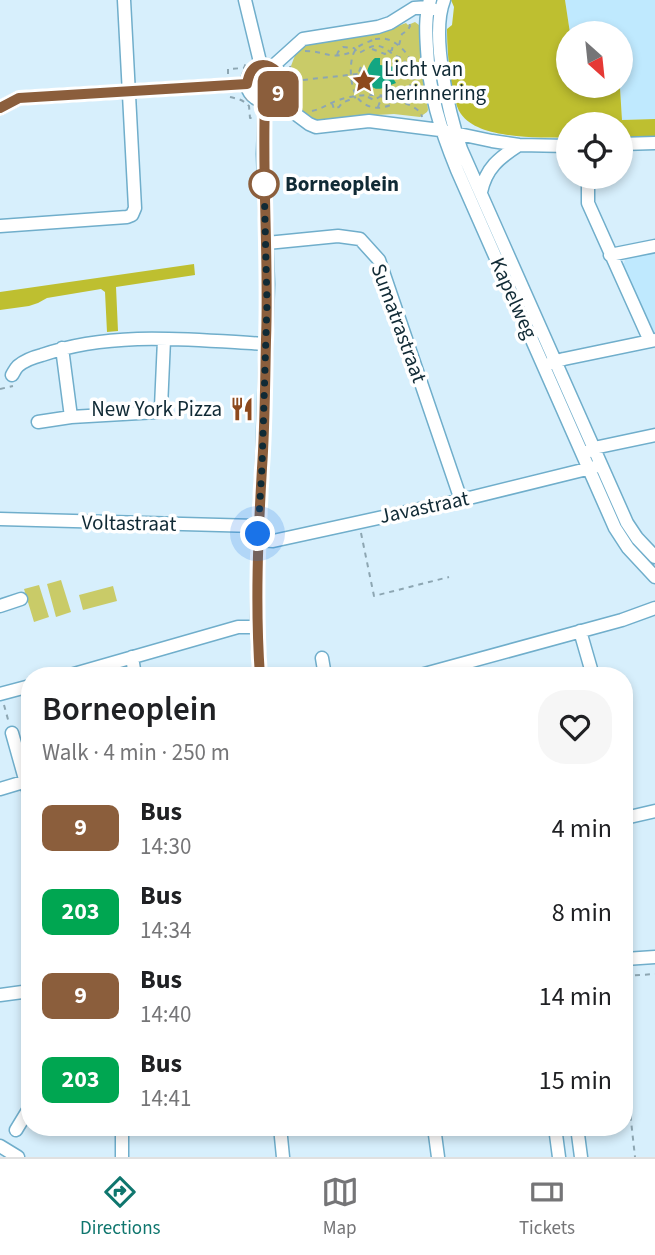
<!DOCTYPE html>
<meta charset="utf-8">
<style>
:root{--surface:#fff;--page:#f6f6f6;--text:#202124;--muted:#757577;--line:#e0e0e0;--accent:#0f766e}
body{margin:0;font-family:"Source Sans 3",sans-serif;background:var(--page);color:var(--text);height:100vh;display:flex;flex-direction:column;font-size:26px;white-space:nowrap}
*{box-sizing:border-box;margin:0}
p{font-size:23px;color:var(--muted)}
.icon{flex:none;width:38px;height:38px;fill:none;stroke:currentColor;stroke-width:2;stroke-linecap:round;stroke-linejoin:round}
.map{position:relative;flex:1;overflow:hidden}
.sheet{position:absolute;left:21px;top:667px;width:612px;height:469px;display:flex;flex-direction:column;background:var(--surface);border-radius:28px;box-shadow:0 4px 10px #0003}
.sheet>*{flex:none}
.badge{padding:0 14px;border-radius:10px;font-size:24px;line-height:46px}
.needle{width:46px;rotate:153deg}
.buttons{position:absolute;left:556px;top:21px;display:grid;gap:14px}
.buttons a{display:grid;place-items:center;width:77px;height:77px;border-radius:50%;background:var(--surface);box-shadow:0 4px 10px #0003;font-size:35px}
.you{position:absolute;width:35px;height:35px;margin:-18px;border:5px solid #fff;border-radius:50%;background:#1a73e8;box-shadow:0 0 0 10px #1a73e833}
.map>.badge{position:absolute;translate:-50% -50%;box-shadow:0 0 0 4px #fff}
.round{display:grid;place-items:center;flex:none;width:74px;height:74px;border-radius:28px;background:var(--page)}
.summary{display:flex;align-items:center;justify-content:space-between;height:119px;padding:0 21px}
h1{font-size:33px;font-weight:600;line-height:52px}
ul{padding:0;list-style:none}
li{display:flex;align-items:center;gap:21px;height:84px;padding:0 21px}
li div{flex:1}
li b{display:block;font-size:26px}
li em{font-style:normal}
li .badge{min-width:77px;font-weight:700;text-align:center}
.tabs{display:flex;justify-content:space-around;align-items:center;height:98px;border-top:2px solid var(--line);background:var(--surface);font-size:19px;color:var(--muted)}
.tabs a{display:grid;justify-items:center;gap:4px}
.tabs .current{color:var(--accent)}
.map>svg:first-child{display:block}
.built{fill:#bfe9fe}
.green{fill:#c9cb68}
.forest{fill:#bebf30}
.water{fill:#13a682}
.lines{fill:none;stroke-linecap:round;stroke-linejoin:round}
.minor-casing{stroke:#70aecb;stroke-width:15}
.path{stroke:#8da6b2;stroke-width:2;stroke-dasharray:5 5;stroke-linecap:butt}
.minor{stroke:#fff;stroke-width:12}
.line-casing{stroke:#fff;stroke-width:16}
.line{stroke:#8b5e3c;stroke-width:10}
.walk{stroke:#102a35;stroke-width:7;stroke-dasharray:0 12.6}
.stop-dot{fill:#fff;stroke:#8b5e3c;stroke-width:3.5}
.labels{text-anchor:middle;stroke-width:7;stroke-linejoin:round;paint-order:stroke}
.poi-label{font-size:21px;fill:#102a35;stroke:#fff;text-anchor:start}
.stop-label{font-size:21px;font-weight:bold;fill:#102a35;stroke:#fff;text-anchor:start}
.street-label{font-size:21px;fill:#102a35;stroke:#fff}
</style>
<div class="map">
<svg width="655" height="1157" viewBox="0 0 655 1157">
<rect width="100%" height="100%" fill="#d7effc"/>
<!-- built -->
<path class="built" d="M565 0H655V119L622 120 620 88 619 86H621V33H570Z
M655 252V332H654L623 265 626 258Z"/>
<!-- green -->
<path class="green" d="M415 22 419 25 428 110 427 112 420 117 394 114 376 115 312 121 303 113 292 96 294 82 291 66 297 50 304 45 377 34 406 23 408 25Z
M61 580 71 612 56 617 47 584Z
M39 585 49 617 34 622 24 589Z
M113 586 117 601 83 610 79 595Z"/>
<!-- forest -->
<path class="forest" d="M451 0H565L570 33 569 86H619L620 88 622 120 655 119V137L621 138V124H569V138C540 137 479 140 461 114 450 98 447 49 447 29L452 25 454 7Z
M194 264 195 275 116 287 118 331 107 332 105 292 101 289 47 298 38 303 29 306 0 310V292Z"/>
<!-- water -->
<path class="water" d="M375 58H380V65L396 67 397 61 402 64 406 74 404 79 400 74 393 78 396 83C390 85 380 91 374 88 362 82 367 64 375 58Z"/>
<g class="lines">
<!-- minor casing -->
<g class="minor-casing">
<path id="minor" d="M245 0 261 66
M430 0C425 16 426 33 427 49 429 94 440 128 457 170L615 528 628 548 655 577
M444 0C430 35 449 114 461 149L627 523 637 538 655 557
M247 83a18 18 0 1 1 36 0a18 18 0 1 1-36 0Z
M272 67 303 39 378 27 390 23 414 8 428 7 433 9
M274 98 309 124 316 127 369 121 440 130 492 141 519 145 569 146
M0 108 19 98 247 84
M621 144 655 143
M588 177V203L650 341
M481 192C486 168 499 158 519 145
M0 226 127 217 132 215 135 208 124 0
M267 243 338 236 360 239 379 260 461 500
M610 255 655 246
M62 348 71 417
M551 363 564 359 655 340
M12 375C14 372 15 369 18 366 24 361 34 357 42 355 113 330 193 340 266 344
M38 422 71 417 157 412 161 407 164 340
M587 452 594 448 655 435
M0 519 258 526
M258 540 273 541 461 500 595 467
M0 606 21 599
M580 631 593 676
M132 657 135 676
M322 658 325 676
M67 676 238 627H257
M260 676 257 627 258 540 262 467 268 284 263 154 265 101
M417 676 622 620 655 608
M0 694 30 686
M12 733 30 797
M0 789 30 780
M625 818 655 811
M625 959 655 957
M0 995 30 991
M122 1127V1157
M280 1127 283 1157
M434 1127 438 1157
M555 1127 559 1157
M577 1127 581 1157
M16 1130 30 1107
M0 1146 18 1157"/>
</g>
<!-- path -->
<path class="path" d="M375 39C379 39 382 38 386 39 400 42 416 61 414 76 412 84 406 93 400 99 387 110 368 112 357 97 350 87 348 59 356 49 360 44 369 42 375 39Z
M399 45 402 34 408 30 410 26 409 23
M372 49 385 54 392 50 393 43
M305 51C326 51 331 61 354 51
M337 55 338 52 343 47 354 48 358 53C363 52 369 46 375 46 385 44 392 57 402 58L406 63 410 62
M241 83a24 24 0 1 1 48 0a24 24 0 1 1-48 0Z
M290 66 293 81 291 95
M361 67 358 74 362 83
M228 74V69L244 68 247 60
M293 81 358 74
M230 97C238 99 242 99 249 106L250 118H255
M368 97 374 100 381 96
M386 98C398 101 411 103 421 113L422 117
M332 103 334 109 339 107 342 103 356 97
M378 107 382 96
M312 111C322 109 329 103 339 100 351 95 372 94 385 96L395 89H399L405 94
M0 389 13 386
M361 533 374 596 449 577
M4 705 9 723
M625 976 655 974
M625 1066 635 1157"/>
<!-- minor -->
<use href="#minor" class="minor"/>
</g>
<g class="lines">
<!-- line casing -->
<g class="line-casing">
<path id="line" d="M0 108 19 98 247 84C255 36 312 93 265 101 262 181 269 260 266 340 265 383 265 426 262 468 258 537 255 606 260 676"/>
</g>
<!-- line -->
<use href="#line" class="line"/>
<!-- walk -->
<path class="walk" d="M258 534 262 467 267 303 264 177V184"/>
</g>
<!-- icons -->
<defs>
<g id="sight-bare" transform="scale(1.89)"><path d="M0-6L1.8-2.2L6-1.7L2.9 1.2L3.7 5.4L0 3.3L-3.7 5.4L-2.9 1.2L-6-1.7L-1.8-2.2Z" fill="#8d491d" stroke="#fff" stroke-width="2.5" paint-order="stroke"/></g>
<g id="restaurant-bare" transform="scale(1.89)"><path d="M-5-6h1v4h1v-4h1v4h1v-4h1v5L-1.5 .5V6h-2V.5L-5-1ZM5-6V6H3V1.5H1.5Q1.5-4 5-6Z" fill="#8d491d" stroke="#fff" stroke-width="2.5" paint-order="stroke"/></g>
</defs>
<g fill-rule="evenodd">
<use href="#sight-bare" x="364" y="81"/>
<use href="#restaurant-bare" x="242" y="409"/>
</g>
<!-- markers -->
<circle class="stop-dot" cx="264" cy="184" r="14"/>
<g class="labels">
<!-- poi labels -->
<g class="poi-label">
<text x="384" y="76">Licht van<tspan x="384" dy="24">herinnering</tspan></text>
<text x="222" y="416" text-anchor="end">New York Pizza</text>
</g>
<!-- stop labels -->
<g class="stop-label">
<text x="285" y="191">Borneoplein</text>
</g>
<!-- street labels -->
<g class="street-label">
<text transform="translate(514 298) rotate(66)" y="7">Kapelweg</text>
<text transform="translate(399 323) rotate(70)" y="7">Sumatrastraat</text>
<text transform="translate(424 507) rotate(-12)" y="7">Javastraat</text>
<text transform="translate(129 523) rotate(1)" y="7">Voltastraat</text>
</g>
</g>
</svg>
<div class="buttons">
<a><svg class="needle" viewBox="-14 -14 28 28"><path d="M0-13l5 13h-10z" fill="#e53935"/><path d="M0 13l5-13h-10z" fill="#757577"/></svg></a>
<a><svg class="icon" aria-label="locate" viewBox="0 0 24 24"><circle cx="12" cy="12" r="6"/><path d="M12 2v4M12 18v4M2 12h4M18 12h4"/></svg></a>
</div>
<div class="you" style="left:258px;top:534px"></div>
<b class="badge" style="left:278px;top:94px;background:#8b5e3c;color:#fff">9</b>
<section class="sheet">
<div class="summary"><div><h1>Borneoplein</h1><p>Walk · 4 min · 250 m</p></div><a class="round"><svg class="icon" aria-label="heart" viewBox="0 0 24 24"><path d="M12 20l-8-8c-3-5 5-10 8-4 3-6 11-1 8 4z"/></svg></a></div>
<ul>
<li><span class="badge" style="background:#8b5e3c;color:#fff">9</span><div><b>Bus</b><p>14:30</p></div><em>4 min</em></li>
<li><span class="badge" style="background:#00a651;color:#fff">203</span><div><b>Bus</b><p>14:34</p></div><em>8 min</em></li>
<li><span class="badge" style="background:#8b5e3c;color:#fff">9</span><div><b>Bus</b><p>14:40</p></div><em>14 min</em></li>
<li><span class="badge" style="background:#00a651;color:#fff">203</span><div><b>Bus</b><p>14:41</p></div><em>15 min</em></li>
</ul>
</section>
</div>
<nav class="tabs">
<a class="current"><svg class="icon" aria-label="directions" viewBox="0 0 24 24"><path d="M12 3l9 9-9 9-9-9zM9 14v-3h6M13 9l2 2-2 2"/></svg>Directions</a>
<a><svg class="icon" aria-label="map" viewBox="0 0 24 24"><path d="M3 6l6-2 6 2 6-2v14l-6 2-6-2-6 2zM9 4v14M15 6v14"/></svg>Map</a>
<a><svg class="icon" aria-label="tickets" viewBox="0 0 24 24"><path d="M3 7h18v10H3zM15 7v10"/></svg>Tickets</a>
</nav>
